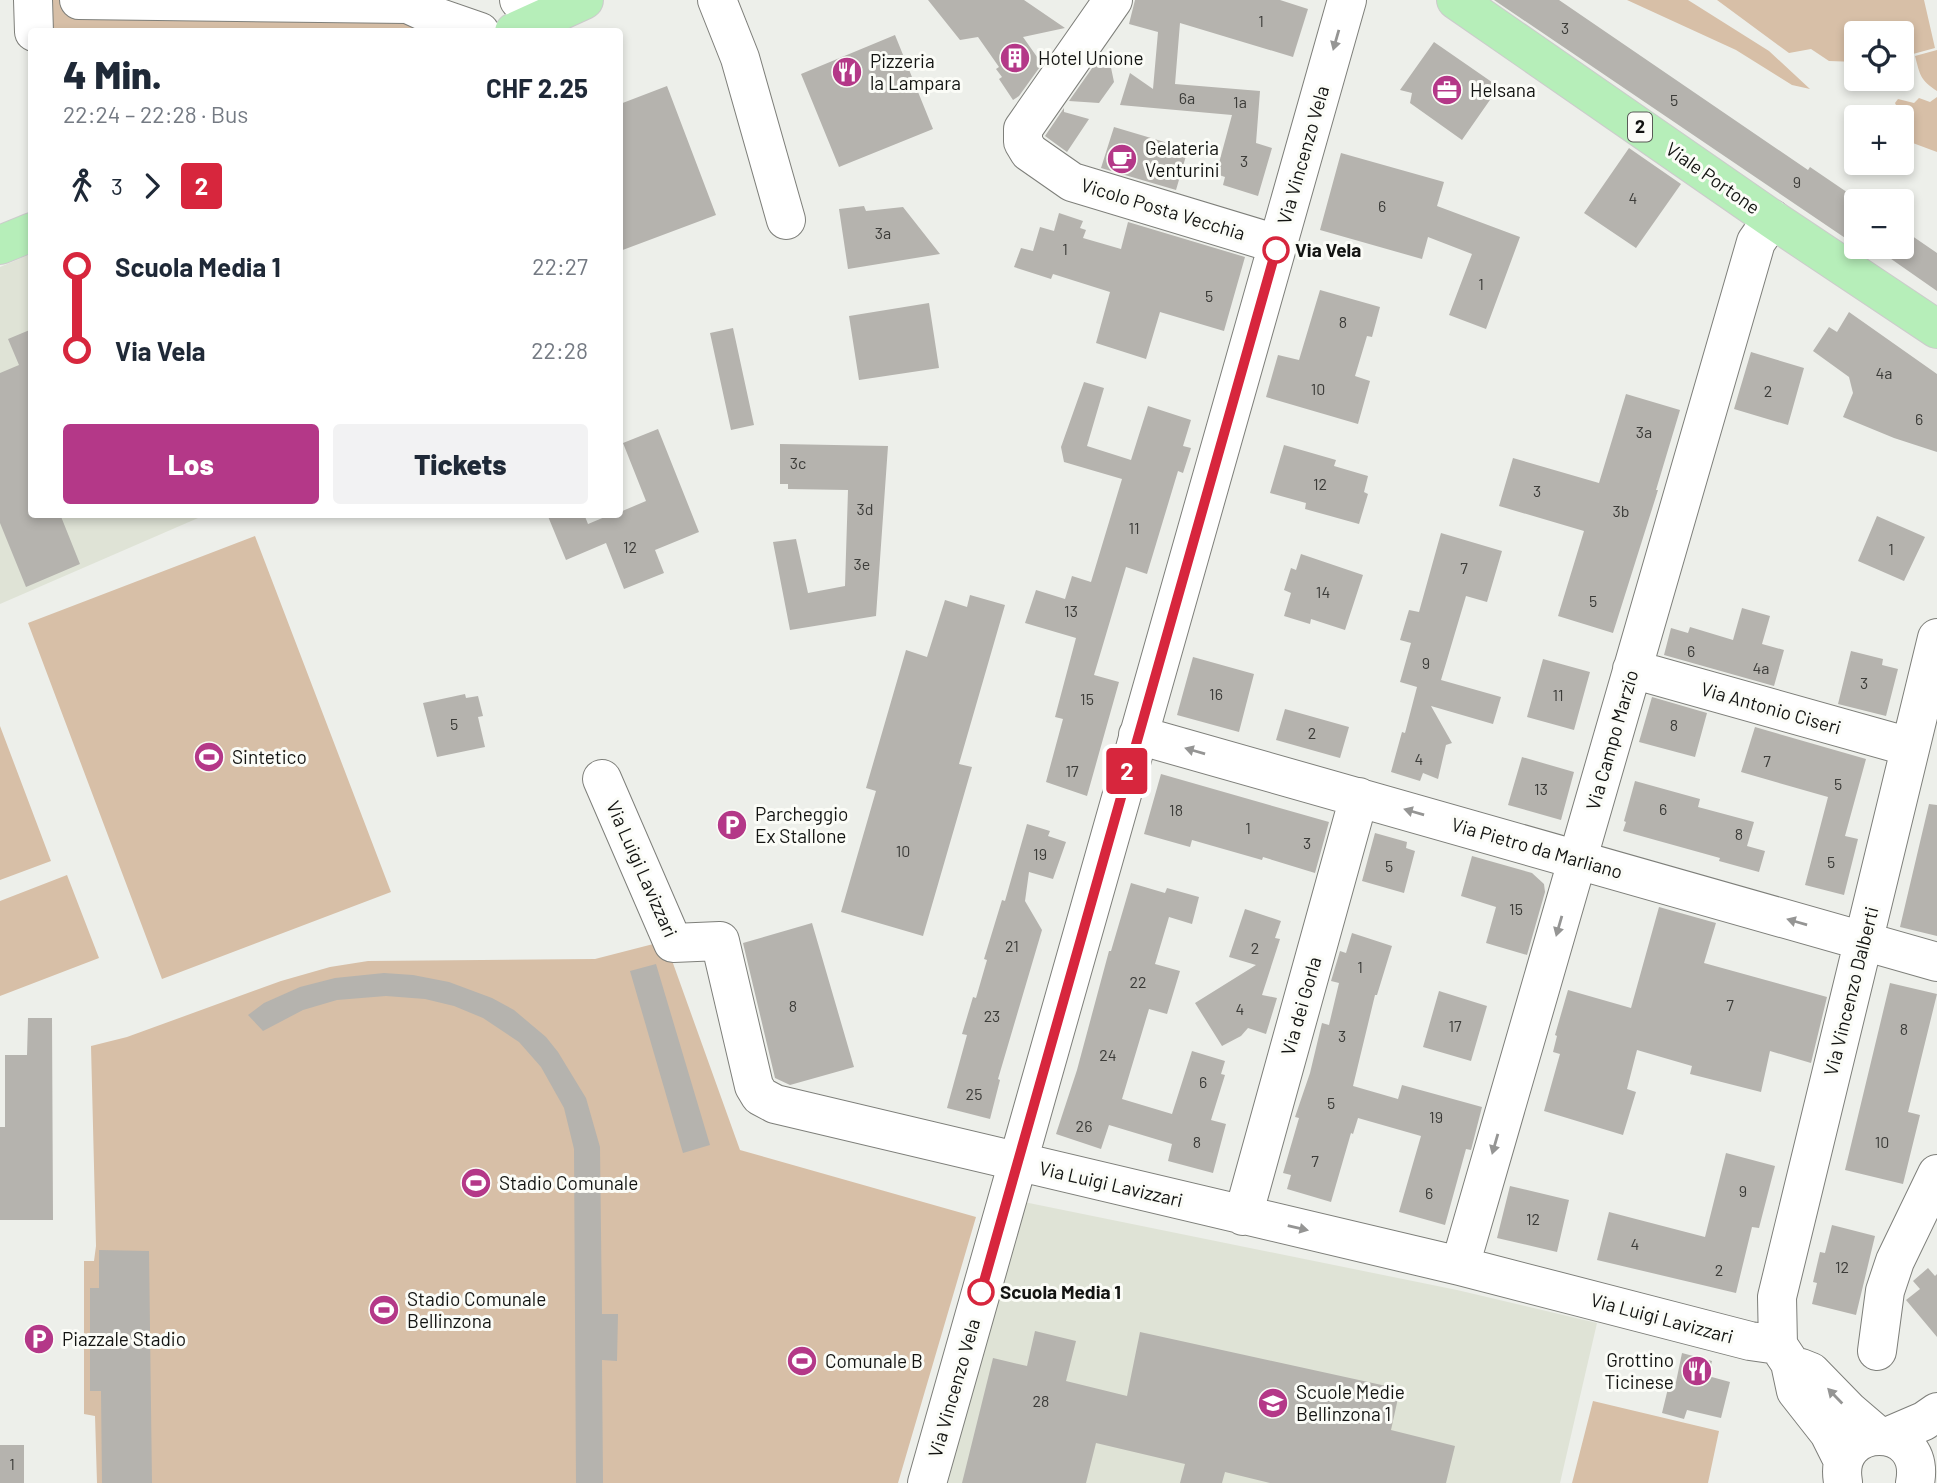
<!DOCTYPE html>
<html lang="de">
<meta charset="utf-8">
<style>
:root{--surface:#fff;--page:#f2f2f3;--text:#1f2937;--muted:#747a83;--accent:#b43888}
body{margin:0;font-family:Barlow,sans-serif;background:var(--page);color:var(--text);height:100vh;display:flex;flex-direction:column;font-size:26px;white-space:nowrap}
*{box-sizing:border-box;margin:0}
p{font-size:23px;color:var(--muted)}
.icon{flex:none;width:38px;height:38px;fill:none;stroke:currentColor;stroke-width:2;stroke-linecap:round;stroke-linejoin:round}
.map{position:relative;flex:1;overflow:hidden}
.panel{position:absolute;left:28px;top:28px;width:595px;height:490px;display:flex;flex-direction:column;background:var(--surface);border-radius:7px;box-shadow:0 4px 10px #0003}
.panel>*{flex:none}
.badge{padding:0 14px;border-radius:5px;font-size:24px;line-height:46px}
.tools{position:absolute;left:1844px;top:21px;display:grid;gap:14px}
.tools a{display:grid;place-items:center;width:70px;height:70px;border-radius:7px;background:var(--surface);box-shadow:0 4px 10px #0003;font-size:35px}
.map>.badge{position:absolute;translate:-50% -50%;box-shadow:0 0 0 4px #fff}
.legs{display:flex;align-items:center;gap:10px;height:77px;padding:0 35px;font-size:23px}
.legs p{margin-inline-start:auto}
.headline{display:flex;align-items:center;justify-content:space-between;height:119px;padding:0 35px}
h1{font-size:38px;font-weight:800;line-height:52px}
.cta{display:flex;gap:14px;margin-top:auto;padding:14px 35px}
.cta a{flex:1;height:80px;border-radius:7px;background:var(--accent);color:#fff;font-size:28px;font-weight:800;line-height:80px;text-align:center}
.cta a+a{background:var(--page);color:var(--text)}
ul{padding:0 35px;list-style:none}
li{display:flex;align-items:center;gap:24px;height:84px;font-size:26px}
li i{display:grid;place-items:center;width:10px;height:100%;margin:0 9px;background:currentColor}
li i::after{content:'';width:18px;height:18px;margin:-9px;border:5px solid;border-radius:50%;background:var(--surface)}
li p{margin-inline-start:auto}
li:first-child i{background:linear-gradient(#0000 50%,currentColor 0)}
li:last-child i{background:linear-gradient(currentColor 50%,#0000 0)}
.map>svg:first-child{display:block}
.built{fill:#dfe3d6}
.green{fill:#d7bfa7}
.building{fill:#b5b3ae}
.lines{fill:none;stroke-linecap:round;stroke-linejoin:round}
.minor-casing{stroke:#7e7f7a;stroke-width:40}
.major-casing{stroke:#cbcbcb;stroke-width:40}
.minor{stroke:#fff;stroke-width:38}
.major{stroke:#b6eeb9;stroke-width:38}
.oneway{fill:#959594}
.line-1-casing{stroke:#fff;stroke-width:16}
.line-1{stroke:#d7263d;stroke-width:10}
.stop-1-dot{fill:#fff;stroke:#d7263d;stroke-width:3.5}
.labels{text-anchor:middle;stroke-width:6;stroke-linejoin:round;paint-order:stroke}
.number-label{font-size:16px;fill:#3c3c39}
.shield{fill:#fbfcf7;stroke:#595a57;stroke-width:2}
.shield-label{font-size:18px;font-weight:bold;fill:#131412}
.poi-label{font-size:19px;fill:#131412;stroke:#fbfcf7;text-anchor:start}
.street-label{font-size:19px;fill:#131412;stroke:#fbfcf7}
.stop-label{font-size:19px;font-weight:bold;fill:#131412;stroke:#fbfcf7;text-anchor:start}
</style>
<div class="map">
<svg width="1937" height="1483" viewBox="0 0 1937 1483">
<rect width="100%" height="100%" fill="#edefea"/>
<!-- built -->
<path class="built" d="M31 254 32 514 205 515 0 604V267Z
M1019 1201 1457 1290 1597 1323 1560 1483H948Z"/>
<!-- green -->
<path class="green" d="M42 0H166L406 11 418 31 42 32Z
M1627 0H1688L1769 51 1810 89 1792 85 1736 50Z
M1717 0H1924L1935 48 1902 57V33H1857V62L1829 61 1811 49 1789 53Z
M1937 50V91C1920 80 1920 75 1915 56Z
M1937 97V152L1902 139V117L1895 103 1898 99 1914 103 1919 98 1930 102Z
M255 536 391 892 162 979 28 623Z
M0 726 51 861 0 880Z
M67 875 99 958 0 996V901Z
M665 941 740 1150 976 1217 898 1483H97L95 1416 84 1414V1261H94L96 1246 91 1046 127 1037 281 981 330 967 368 961 595 959Z
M1593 1401 1719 1431 1708 1483H1572Z"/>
<!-- building -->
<path class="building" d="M928 0H1024L1065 28 1023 37 1042 64 1019 96 1013 100 999 79 1002 77 996 69 999 67 978 37 960 40Z
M1135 0H1280L1308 9 1293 57 1180 23 1175 84 1260 91 1256 143 1272 148 1258 196 1223 185 1225 177 1216 174 1232 115 1120 105 1130 73 1153 89 1158 32 1129 24Z
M1494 0H1559L1808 170 1810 167 1857 199V246Z
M895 35 933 129 839 167 801 74Z
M1434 42 1499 87 1462 140 1410 103 1412 93 1400 90Z
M1102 54 1109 58 1114 82 1099 103 1069 101Z
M667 86 716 215 620 251V104Z
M1064 108V112L1089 119 1067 152 1045 136Z
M1114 127 1188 149 1176 190 1101 168Z
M1629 148 1681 184 1636 248 1584 213Z
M1341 153 1444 182 1437 206 1520 237 1486 329 1449 315 1472 254 1428 237 1422 259 1320 230Z
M864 206 866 211 903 207 940 254 848 269 839 209Z
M1059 213 1083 221 1080 228 1086 230 1083 238 1121 249 1128 222 1245 257 1224 331 1160 312 1146 359 1096 343 1110 292 1053 274 1051 279 1014 267 1021 248 1033 251 1040 227 1054 231Z
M1902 229 1937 253V291L1874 247H1902Z
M1320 290 1380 307 1372 337 1367 336 1355 376 1370 381 1358 424 1266 397 1278 355 1299 360Z
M929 303 939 368 859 380 849 316Z
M1849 312 1937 374V452L1894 438 1843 417 1853 393 1849 377 1813 351 1829 327 1837 332Z
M733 328 754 425 731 430 710 333Z
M32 329V514H60L80 564 26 587 0 523V373L19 365 8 339Z
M1751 352 1804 368 1788 425 1734 409Z
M1084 382 1104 388 1087 446 1131 460 1148 406 1191 420 1183 446 1191 448 1183 473 1178 471 1147 574 1126 567 1094 675 1119 682 1087 796 1046 782 1063 719 1055 717 1076 638 1025 623 1036 590 1065 599 1072 576 1091 582 1122 479 1064 462 1061 447Z
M1626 394 1680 410 1656 490H1658L1613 633 1558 616 1584 531 1499 506 1513 458 1599 483Z
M658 429 699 532 655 550 664 573 624 589 606 543 566 560 547 514H584L588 524 612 514H620V512L646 501 623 443Z
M780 444 888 446 876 616 790 630 773 542 796 539 808 593 845 586 848 490 788 489V484H780Z
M1284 445 1336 460 1334 466 1368 476 1364 492 1368 494 1359 524 1305 509 1306 503 1270 493Z
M1877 516 1925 537 1904 581 1858 561Z
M1441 533 1502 551 1487 602 1466 596 1441 680 1501 697 1493 724 1431 706 1452 743 1446 745 1438 779 1423 773 1420 781 1391 772 1402 732 1405 733 1417 687 1400 682 1411 643 1400 640 1409 610 1419 612Z
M1301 554 1363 575 1345 630 1311 619 1310 624 1284 616 1291 593 1284 590 1291 568 1296 570Z
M970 595 1005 605 959 764 972 767 923 936 841 912 876 791 866 788 906 650 927 657 945 600 967 607Z
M1742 608 1770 616 1762 644 1784 650 1774 686 1664 655 1671 628 1688 633 1690 627 1733 640Z
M1851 651 1883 659 1882 665 1898 669 1886 716 1838 704Z
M1193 657 1254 674 1239 732 1177 715Z
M1543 659 1590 672 1574 730 1527 717Z
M465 694 466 698 478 696 483 716 478 717 485 747 437 757 423 703Z
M1652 697 1707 713 1695 757 1639 742Z
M1285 709 1349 727 1340 758 1276 740Z
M1755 727 1866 759 1845 836 1858 839 1844 895 1805 885 1828 797 1741 772Z
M1522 757 1574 772 1561 820 1508 805Z
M1161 774 1329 822 1315 873 1263 857 1262 860 1192 840 1190 847 1144 834Z
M1635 781 1700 799 1698 807 1754 822 1747 846 1765 851 1759 872 1719 861 1720 858 1623 831 1626 822 1624 821Z
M1929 804 1937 805V936L1900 927Z
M1027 824 1050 831 1048 836 1066 842 1053 879 1029 872 1025 901 1042 930 998 1079 1000 1080 990 1119 947 1108 967 1035 962 1034 973 997 976 998 987 960 984 959 1002 900 1005 901Z
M1375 833 1407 842 1406 848 1415 851 1404 893 1362 881Z
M1472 856 1532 873 1544 884 1545 892 1527 955 1486 943 1496 907 1461 896Z
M1131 883 1165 893 1167 888 1199 897 1192 924 1169 917 1155 964 1180 971 1167 1014 1149 1009 1122 1099 1172 1114 1192 1051 1225 1061 1221 1074 1225 1075 1211 1120 1226 1124 1213 1173 1168 1161 1172 1144 1109 1125 1101 1149 1056 1134 1077 1070 1109 951H1111Z
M1659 907 1716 923 1704 963 1827 997 1811 1063 1770 1051 1761 1092 1690 1074 1692 1066 1637 1050 1627 1089 1636 1092 1623 1135 1544 1111 1560 1054 1553 1052 1557 1036 1555 1035 1568 990 1631 1008Z
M1245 909 1281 921 1275 938 1280 939 1262 995 1277 998 1266 1034 1248 1028 1241 1036 1222 1046 1195 1003 1256 965 1229 957Z
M812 923 854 1067 790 1085 775 1078 743 943Z
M1352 933 1392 946 1377 995H1375L1353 1086 1398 1099 1402 1085 1482 1107 1471 1150 1466 1149 1445 1225 1399 1212 1421 1136 1358 1118 1353 1134 1351 1133 1331 1202 1287 1189 1291 1175 1283 1173 1299 1118 1295 1117 1310 1073 1322 1023 1329 1025 1339 983 1331 981 1340 951 1346 953Z
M656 964 710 1145 683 1153 630 971Z
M384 973 413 975 449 982 492 998 514 1010 546 1037 558 1052 586 1098 600 1147 602 1314H618L617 1361 602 1360 603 1483H576L574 1149 564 1108 541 1067 519 1042 483 1018 454 1006 425 999 386 996 337 1000 303 1010 263 1031 248 1015 264 1003 300 987 335 978Z
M1890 983 1937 994 1908 1112 1920 1115 1903 1184 1845 1170Z
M1439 991 1487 1006 1471 1061 1423 1047Z
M28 1018H52L53 1220H0V1127H5V1055H27Z
M1726 1153 1775 1166 1759 1228 1752 1227 1736 1293 1597 1260 1609 1212 1705 1237Z
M1510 1186 1569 1200 1557 1252 1497 1238Z
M1832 1225 1875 1236 1856 1315 1812 1304 1817 1283 1813 1282 1820 1252 1825 1253Z
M99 1250 149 1251 152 1483H102L101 1391H90V1288H99Z
M1928 1268 1935 1276 1937 1274V1337L1906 1300 1920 1289 1913 1281Z
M1035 1331 1076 1341 1066 1381 1127 1396 1140 1332 1400 1389 1391 1430 1455 1446 1446 1483H1270L1225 1472 1222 1483H1180L1185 1464 1096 1443 1086 1483H962L993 1358 1027 1366Z
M1682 1353 1712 1361 1708 1376 1730 1382 1721 1418 1687 1410 1684 1419 1662 1413 1670 1380 1676 1382Z
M0 1445H24V1483H0Z"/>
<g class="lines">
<!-- minor casing -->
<g class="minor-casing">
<path id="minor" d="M33 0 34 32
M79 0 408 4 419 0
M519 0 538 21
M717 0 740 58 786 220
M1113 0 1023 129V142L1029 152 1072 182 1277 244
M408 4 434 16 480 32
M1632 669 1910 747
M1138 735 1937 962
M602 779 673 943 720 941 754 1086 760 1096 775 1104 1460 1266 1750 1341 1778 1345
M1243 1216 1359 797
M1460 1266 1756 242 1772 219
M1877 1351 1885 1291 1895 1261 1937 1174
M1801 1368 1811 1372 1849 1411 1877 1435
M1889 1436 1924 1421 1937 1412
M1843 1461 1829 1433 1796 1391 1790 1363 1778 1345 1777 1297 1937 638
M1843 1482C1832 1421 1927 1420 1915 1483
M927 1483 1347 0"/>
</g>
<!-- major casing -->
<g class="major-casing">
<path id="major" d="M1456 0 1772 219 1937 329
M514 32 584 0
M0 245 32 232"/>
</g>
<!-- minor -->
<use href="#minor" class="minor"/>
<!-- major -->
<use href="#major" class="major"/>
</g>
<!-- one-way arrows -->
<defs><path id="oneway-solid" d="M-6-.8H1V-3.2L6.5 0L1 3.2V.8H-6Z" transform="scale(1.75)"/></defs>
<g class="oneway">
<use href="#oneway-solid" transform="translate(1336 40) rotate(106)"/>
<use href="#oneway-solid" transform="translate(1195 751) rotate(-164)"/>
<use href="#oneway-solid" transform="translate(1414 812) rotate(-164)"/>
<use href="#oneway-solid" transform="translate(1797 922) rotate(-164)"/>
<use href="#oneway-solid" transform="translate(1559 926) rotate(106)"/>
<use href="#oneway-solid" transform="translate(1495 1144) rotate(106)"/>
<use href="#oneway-solid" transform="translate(1298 1228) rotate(13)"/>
<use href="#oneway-solid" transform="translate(1835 1396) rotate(-134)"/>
</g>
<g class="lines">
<!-- line-1 casing -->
<g class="line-1-casing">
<path id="line-1" d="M981 1292 1276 250"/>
</g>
<!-- line-1 -->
<use href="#line-1" class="line-1"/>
</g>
<!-- icons -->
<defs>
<g id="building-disc" transform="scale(1.575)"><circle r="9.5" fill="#b43888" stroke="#fbfcf7"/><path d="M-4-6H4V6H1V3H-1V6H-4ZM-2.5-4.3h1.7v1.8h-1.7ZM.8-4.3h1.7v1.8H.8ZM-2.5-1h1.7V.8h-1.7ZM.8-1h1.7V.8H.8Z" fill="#fff"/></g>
<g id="restaurant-disc" transform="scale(1.575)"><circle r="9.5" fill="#b43888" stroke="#fbfcf7"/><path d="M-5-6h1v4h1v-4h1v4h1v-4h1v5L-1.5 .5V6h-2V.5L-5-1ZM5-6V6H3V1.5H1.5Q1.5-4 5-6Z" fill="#fff"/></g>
<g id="office-disc" transform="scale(1.575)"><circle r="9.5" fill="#b43888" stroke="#fbfcf7"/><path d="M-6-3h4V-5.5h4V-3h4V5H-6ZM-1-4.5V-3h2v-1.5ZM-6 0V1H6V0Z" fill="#fff"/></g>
<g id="cafe-disc" transform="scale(1.575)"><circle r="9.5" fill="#b43888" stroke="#fbfcf7"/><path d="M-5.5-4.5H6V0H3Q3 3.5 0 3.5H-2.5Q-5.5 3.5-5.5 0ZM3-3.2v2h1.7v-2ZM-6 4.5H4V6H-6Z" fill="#fff"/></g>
<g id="stadium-disc" transform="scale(1.575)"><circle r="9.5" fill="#b43888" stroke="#fbfcf7"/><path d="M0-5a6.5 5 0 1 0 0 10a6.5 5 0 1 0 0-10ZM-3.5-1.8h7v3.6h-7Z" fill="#fff"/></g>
<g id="parking-disc" transform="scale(1.575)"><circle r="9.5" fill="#b43888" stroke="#fbfcf7"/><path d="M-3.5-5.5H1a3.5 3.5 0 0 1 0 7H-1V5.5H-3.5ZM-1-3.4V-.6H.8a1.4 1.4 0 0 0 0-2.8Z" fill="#fff"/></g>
<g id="school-disc" transform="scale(1.575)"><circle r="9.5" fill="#b43888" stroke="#fbfcf7"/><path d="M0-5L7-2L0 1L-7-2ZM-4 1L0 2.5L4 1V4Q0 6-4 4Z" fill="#fff"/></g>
</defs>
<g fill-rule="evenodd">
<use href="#building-disc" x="1015" y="58"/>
<use href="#restaurant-disc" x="847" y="72"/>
<use href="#office-disc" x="1447" y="90"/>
<use href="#cafe-disc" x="1122" y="159"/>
<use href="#stadium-disc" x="209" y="757"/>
<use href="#parking-disc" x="732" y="825"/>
<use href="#stadium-disc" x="476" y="1183"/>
<use href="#stadium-disc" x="384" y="1310"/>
<use href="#parking-disc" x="39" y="1339"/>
<use href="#stadium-disc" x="802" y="1361"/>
<use href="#restaurant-disc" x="1697" y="1371"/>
<use href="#school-disc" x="1273" y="1403"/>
</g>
<!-- markers -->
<g class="stop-1-dot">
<circle cx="1276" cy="250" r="12"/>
<circle cx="981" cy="1292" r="12"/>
</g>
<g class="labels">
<!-- number labels -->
<g class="number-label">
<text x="1261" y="27">1</text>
<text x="1565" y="34">3</text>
<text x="1187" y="104">6a</text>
<text x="1674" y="106">5</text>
<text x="1240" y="108">1a</text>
<text x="1244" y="167">3</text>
<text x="1797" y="188">9</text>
<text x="1633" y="204">4</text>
<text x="1382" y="212">6</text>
<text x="883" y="239">3a</text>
<text x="1065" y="255">1</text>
<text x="1481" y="290">1</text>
<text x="1209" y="302">5</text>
<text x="1343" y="328">8</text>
<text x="1884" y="379">4a</text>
<text x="1318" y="395">10</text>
<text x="1768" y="397">2</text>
<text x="1919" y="425">6</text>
<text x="1644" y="438">3a</text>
<text x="798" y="469">3c</text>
<text x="1320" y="490">12</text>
<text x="1537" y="497">3</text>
<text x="865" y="515">3d</text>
<text x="1621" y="517">3b</text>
<text x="1134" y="534">11</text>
<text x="630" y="553">12</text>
<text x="1891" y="555">1</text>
<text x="862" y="570">3e</text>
<text x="1464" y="574">7</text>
<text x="1323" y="598">14</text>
<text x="1593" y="607">5</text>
<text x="1071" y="617">13</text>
<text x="1691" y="657">6</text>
<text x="1426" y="669">9</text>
<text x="1761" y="674">4a</text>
<text x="1864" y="689">3</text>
<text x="1216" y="700">16</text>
<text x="1558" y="701">11</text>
<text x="1087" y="705">15</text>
<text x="454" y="730">5</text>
<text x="1674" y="731">8</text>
<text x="1312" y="739">2</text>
<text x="1419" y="765">4</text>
<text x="1767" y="767">7</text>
<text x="1072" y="777">17</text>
<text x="1838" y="790">5</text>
<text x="1541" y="795">13</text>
<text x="1663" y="815">6</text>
<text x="1176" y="816">18</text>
<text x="1248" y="834">1</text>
<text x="1739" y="840">8</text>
<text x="1307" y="849">3</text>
<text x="903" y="857">10</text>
<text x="1040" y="860">19</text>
<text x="1831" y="868">5</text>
<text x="1389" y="872">5</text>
<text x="1516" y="915">15</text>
<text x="1012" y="952">21</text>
<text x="1255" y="954">2</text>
<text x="1360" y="973">1</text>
<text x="1138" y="988">22</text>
<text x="1730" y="1011">7</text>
<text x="793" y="1012">8</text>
<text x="1240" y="1015">4</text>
<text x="992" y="1022">23</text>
<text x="1455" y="1032">17</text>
<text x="1904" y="1035">8</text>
<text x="1342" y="1042">3</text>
<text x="1108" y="1061">24</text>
<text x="1203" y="1088">6</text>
<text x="974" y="1100">25</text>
<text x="1331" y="1109">5</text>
<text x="1436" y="1123">19</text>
<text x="1084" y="1132">26</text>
<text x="1197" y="1148">8</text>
<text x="1882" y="1148">10</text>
<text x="1315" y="1167">7</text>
<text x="1743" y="1197">9</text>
<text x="1429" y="1199">6</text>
<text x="1533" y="1225">12</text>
<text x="1635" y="1250">4</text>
<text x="1842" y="1273">12</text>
<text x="1719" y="1276">2</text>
<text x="1041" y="1407">28</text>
<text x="12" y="1470">1</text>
</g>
<!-- shield labels -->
<rect class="shield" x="1628" y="112.5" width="24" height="29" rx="5"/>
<g class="shield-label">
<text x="1640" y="133">2</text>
</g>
<!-- poi labels -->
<g class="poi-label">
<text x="1038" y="65">Hotel Unione</text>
<text x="870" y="68">Pizzeria<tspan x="870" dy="22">la Lampara</tspan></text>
<text x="1470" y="97">Helsana</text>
<text x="1145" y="155">Gelateria<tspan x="1145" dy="22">Venturini</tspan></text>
<text x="232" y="764">Sintetico</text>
<text x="755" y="821">Parcheggio<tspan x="755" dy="22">Ex Stallone</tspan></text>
<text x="499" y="1190">Stadio Comunale</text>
<text x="407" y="1306">Stadio Comunale<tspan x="407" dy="22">Bellinzona</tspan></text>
<text x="62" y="1346">Piazzale Stadio</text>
<text x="1674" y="1367" text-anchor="end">Grottino<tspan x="1674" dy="22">Ticinese</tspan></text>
<text x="825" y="1368">Comunale B</text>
<text x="1296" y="1399">Scuole Medie<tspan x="1296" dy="22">Bellinzona 1</tspan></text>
</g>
<!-- street labels -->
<g class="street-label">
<text transform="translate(1303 155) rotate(-74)" y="7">Via Vincenzo Vela</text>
<text transform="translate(1713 178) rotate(35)" y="7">Viale Portone</text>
<text transform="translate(1163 209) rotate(17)" y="7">Vicolo Posta Vecchia</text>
<text transform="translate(1771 708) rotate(16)" y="7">Via Antonio Ciseri</text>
<text transform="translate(1612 740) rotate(-74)" y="7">Via Campo Marzio</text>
<text transform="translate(1537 848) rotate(16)" y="7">Via Pietro da Marliano</text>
<text transform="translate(642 869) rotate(66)" y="7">Via Luigi Lavizzari</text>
<text transform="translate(1851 991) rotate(-76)" y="7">Via Vincenzo Dalberti</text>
<text transform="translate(1301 1006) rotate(-74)" y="7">Via dei Gorla</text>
<text transform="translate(1111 1184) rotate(13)" y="7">Via Luigi Lavizzari</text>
<text transform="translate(1662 1318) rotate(15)" y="7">Via Luigi Lavizzari</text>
<text transform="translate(954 1388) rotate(-74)" y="7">Via Vincenzo Vela</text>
</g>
<!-- stop labels -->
<g class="stop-label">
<text x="1295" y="257">Via Vela</text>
<text x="1000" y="1299">Scuola Media 1</text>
</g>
</g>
</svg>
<div class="tools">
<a><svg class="icon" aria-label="locate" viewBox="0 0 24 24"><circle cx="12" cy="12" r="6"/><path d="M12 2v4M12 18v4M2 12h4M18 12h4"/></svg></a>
<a>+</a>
<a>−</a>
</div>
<b class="badge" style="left:1127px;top:771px;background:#d7263d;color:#fff">2</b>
<section class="panel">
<div class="headline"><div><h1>4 Min.</h1><p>22:24 – 22:28 · Bus</p></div><b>CHF 2.25</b></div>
<div class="legs"><svg class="icon" aria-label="walk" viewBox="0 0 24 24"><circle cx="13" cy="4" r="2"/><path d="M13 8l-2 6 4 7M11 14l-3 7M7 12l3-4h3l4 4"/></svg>3<svg class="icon" aria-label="forward" viewBox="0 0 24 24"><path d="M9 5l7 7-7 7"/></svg><b class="badge" style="background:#d7263d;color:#fff">2</b></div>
<ul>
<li><i style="color:#d7263d"></i><b>Scuola Media 1</b><p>22:27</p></li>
<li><i style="color:#d7263d"></i><b>Via Vela</b><p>22:28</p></li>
</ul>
<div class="cta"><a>Los</a><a>Tickets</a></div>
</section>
</div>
